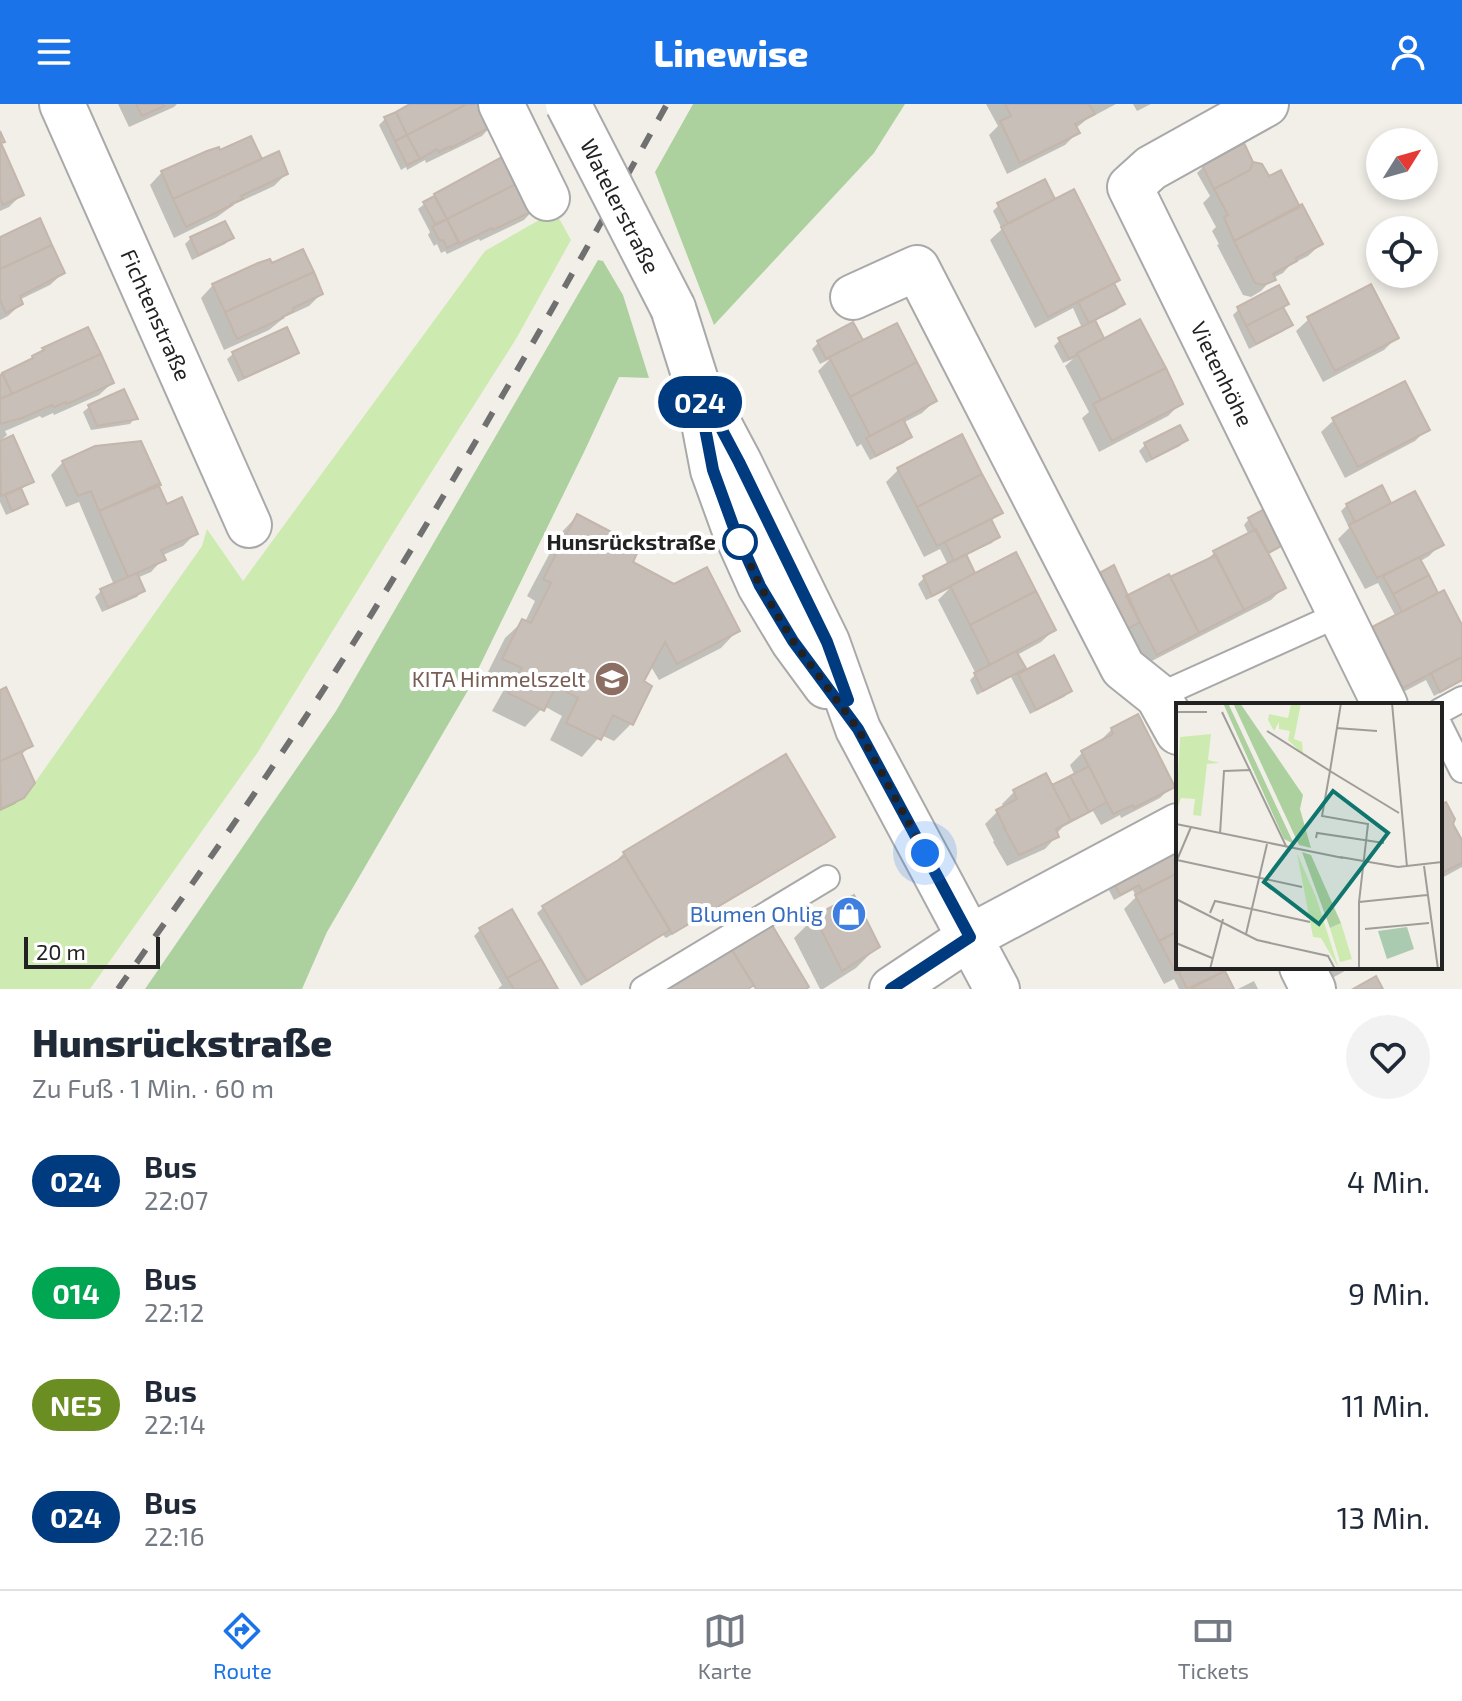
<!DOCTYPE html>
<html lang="de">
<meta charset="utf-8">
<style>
:root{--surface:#fff;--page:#f2f2f3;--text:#1f2937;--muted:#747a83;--line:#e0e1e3;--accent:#1a73e8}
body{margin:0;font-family:"Exo 2",sans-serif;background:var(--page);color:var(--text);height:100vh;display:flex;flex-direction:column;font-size:30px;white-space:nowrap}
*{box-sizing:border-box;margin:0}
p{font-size:26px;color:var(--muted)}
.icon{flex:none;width:44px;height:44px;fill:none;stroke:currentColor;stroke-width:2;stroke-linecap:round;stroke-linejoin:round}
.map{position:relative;height:885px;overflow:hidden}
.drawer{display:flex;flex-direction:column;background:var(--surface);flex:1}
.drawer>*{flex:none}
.badge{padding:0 16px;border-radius:26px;font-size:28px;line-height:52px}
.needle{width:52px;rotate:53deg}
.buttons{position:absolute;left:1366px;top:24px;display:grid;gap:16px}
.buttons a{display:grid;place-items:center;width:72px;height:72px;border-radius:50%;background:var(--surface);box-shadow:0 4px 12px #0003;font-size:40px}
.scale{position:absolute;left:24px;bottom:20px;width:136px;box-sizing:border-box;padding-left:8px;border:4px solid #222;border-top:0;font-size:22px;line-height:28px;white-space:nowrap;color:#222;-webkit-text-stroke:6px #fff;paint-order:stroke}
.you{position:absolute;width:40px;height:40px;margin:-20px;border:6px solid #fff;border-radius:50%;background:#1a73e8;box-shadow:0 0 0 12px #1a73e833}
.map>.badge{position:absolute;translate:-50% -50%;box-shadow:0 0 0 4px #fff}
.round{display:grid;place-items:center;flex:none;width:84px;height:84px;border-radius:42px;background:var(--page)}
.headline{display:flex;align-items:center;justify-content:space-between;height:136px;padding:0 32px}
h1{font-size:38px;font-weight:800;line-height:60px}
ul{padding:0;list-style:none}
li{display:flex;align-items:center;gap:24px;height:112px;padding:0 32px}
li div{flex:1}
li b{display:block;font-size:30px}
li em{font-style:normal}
li .badge{min-width:88px;font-weight:700;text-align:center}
header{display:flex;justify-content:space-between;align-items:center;height:104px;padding:0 32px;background:var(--accent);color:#fff;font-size:36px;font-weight:800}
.tabs{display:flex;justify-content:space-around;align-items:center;height:112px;border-top:2px solid var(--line);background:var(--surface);font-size:22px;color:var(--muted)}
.tabs a{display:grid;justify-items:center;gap:4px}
.tabs .active{color:var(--accent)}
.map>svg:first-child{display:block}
.grass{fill:#cdebb0}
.forest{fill:#add19e}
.shadow{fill:#0003}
.building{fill:#c7bfb8;stroke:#c4b6ab;stroke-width:2}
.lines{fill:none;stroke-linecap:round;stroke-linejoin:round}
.lane-casing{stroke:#a9a9a9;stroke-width:28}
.street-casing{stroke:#a9a9a9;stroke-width:48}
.lane{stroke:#fff;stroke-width:24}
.street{stroke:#fff;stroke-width:44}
.rail{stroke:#707070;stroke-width:6;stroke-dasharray:16 16;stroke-linecap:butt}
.street-bridge-casing{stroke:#a9a9a9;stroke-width:48;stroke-linecap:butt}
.street-bridge{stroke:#fff;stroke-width:44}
.line-casing{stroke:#fff;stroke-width:18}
.line{stroke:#003b80;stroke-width:12}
.walk{stroke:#222;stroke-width:8;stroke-dasharray:0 14.4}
.stop-dot{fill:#fff;stroke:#003b80;stroke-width:4}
.labels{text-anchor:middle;stroke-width:8;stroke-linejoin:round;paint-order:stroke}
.street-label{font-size:22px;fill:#222;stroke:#fff}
.stop-label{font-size:22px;font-weight:bold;fill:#222;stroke:#fff;text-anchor:end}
.education-label{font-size:22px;fill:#785e54;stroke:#fff;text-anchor:end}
.shop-label{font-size:22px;fill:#366cbe;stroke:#fff;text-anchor:end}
.inset-road{fill:none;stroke:#9f9d99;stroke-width:2}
.view{fill:#0f766e;fill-opacity:0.15;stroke:#0f766e;stroke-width:4}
.inset-edge{fill:none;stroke:#222;stroke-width:4}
</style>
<header><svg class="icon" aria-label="menu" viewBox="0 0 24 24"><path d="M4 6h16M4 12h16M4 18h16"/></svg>Linewise<svg class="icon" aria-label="person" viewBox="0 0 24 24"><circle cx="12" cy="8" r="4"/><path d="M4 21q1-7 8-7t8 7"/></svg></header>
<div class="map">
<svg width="1462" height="885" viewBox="0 0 1462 885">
<rect width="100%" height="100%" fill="#f2efe9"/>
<!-- grass -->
<path class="grass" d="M555 107 571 136 516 235 401 416 258 648 90 885H0V705L24 694 202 442 207 425 243 477 485 147Z"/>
<!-- forest -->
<path class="forest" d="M693 0H905L874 49 714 221 655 68Z
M598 156 603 157 623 191 649 274 619 273 585 346 467 588 327 828 302 885H145L336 607Z"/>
<!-- shadow -->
<path class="shadow" d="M118 0H177L174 3 129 23Z
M410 0 494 19 482 32 426 59 425 56 407 66 406 63 401 66 379 21 385 15Z
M986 0H1116L1086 16 1075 25 1077 29 1065 41 1007 70 989 31 998 22Z
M1133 0H1151L1137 7Z
M0 42 22 90 9 103 0 107Z
M219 49 261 57 286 70 274 82 235 100 217 113 174 134 150 81 162 68Z
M1252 59 1268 75 1321 140 1308 152 1290 161 1283 169 1273 174 1261 187 1251 193 1243 191 1217 141 1219 140 1212 127 1216 123 1203 99 1210 92 1197 69 1203 63Z
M435 92 536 103 524 116 480 137 479 135 447 150 445 147 441 149 437 140 434 142 428 131 430 128 418 105Z
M1054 98 1118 175 1113 181 1123 200 1117 206 1093 218 1104 237 1140 218 1181 299 1168 312 1099 348 1082 314 1089 308 1065 262 1073 255 1063 259 1054 242 1060 236 1082 224 1073 204 1035 224 990 136 1002 125 993 107 999 101Z
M191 134H231L225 140 192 156 185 140Z
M0 136 63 169 50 181 19 196 21 200 8 212 0 216Z
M213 181 321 190 309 202 285 213 269 226 224 246 201 194Z
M1239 205H1281L1290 221 1284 227 1249 245 1233 211Z
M1309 215 1396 234 1384 246 1323 278 1296 227Z
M87 225 112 279 99 291 54 311 53 309 42 314 40 312 5 327 7 331 0 337V273L27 259 43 246Z
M818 239H862L935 297 922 309 903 319 910 333 904 339 870 356 861 340 857 343 818 267 830 255 820 260 812 245Z
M297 248 291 254 238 278 227 255 233 250Z
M89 303 135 314 130 320 91 326 83 308Z
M1334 316 1427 325 1415 337 1345 374 1321 328Z
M12 334 31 378 20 386 26 400 20 405 6 411 0 398V339Z
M1185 336 1180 342 1146 359 1139 347 1145 341Z
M63 358 156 382 166 402 196 429 183 442 161 452 163 455 151 468 137 474 142 487 137 493 102 508 95 493 101 487 114 481 79 398 66 403 51 371Z
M898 366 1001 408 990 418 997 433 992 439 964 452 966 474 1054 526 1041 538 1017 551 1026 568 1070 587 1064 593 1030 610 1011 573 977 591 970 576 976 570 938 496 949 485 926 496 918 480 924 474 948 461 940 445 924 453 886 378Z
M1388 399 1382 405 1441 440 1429 452 1419 458 1429 495 1462 525V577L1434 592 1426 576 1390 595 1361 537 1373 525 1396 513 1378 479 1365 485 1338 435 1349 424 1341 407 1347 401Z
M577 412 630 459 738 526 721 544 659 576 650 561 641 578 631 620 614 637 601 631 582 653 550 636 562 612 544 602 525 623 492 607 506 582 486 572 505 534 523 517 525 518 535 497 527 492 560 430Z
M1249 415 1284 439 1278 445 1267 451 1284 483 1271 496 1144 561 1126 527 1127 494 1170 476 1205 458 1214 449 1249 431 1244 421Z
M0 588 30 642 20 652 22 693 15 700 0 707Z
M1112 625 1172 682 1160 694 1121 714 1120 711 1101 721 1093 707 1063 723 1056 730 1057 732 1045 745 1007 762 993 738 994 737 985 720 998 707 1004 704 1002 700 1014 688 1051 683 1075 672 1070 661 1082 649 1099 638Z
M1440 703 1462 738V763L1440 775Z
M833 733 827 739 666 834 663 831 581 882 537 809 543 804 620 757 618 755 624 749Z
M1178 748V863H1220L1231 885H1179L1174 875 1164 880 1124 805 1136 793 1133 786 1114 796 1109 786 1115 781Z
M815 813 878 842 856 864 823 885H820L794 834Z
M480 826 556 885H498L502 881 474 832Z
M1317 863H1352L1325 878Z
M1254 877 1258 885H1238Z"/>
<!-- building -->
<path class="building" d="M136 0H163L164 2 142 12Z
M410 0H467L407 31 396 8Z
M467 0H486L496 20 451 44 450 42 439 48 437 45 420 55 407 31Z
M1005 0H1089L1095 10 1075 20 1080 29 1020 59 1000 17 1011 12Z
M396 8 407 31 395 37 384 13Z
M0 27 5 38 1 39 24 91 3 101 0 94Z
M407 31 420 55 407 61 395 37Z
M251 32 262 55 173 95 161 67 207 47 219 43 220 46Z
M1244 39 1253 58 1250 66 1214 85 1202 61Z
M279 47 288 70 241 92 243 95 231 100 232 101 186 123 173 95Z
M511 48 524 76 447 115 434 90Z
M1253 58 1262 60 1269 72 1281 66 1300 103 1234 137 1224 113 1228 111 1214 85 1250 66Z
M1045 75 1055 95 1008 120 997 99Z
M524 76 539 104 493 126 492 124 459 140 447 115Z
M1074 85 1120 176 1048 213 1001 123Z
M434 92 447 115 435 120 423 98Z
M1302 100 1323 140 1296 154 1297 157 1273 170 1276 176 1264 181 1255 179 1234 137Z
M40 114 52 141 0 165V133Z
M447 115 459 138 447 144 443 136 440 137 432 123Z
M225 117 234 134 198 151 190 133Z
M52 141 65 169 20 192 23 200 6 209 0 196V165Z
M303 145 314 168 225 208 212 180 258 159 270 155 272 159Z
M314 168 323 190 293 204 294 207 282 213 283 214 237 235 225 208Z
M1114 179 1125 200 1089 219 1078 198Z
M1371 180 1399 234 1335 267 1307 213Z
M1279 181 1289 200 1246 222 1237 203Z
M1283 203 1293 221 1256 240 1246 222Z
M1140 215 1166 264 1101 296 1077 249Z
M1095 216 1104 234 1077 249V251L1069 255 1058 234Z
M853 218 863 236 826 255 817 237Z
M897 219 917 258 850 293 829 253Z
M88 223 101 250 12 290 2 269 33 254 32 252 44 246 42 244Z
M287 223 299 249 244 274 232 248Z
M101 250 114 279 67 300 66 298 54 303 52 301 22 314 0 320V295Z
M917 258 937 297 870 332 850 293Z
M1166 264 1183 300 1112 337 1093 300Z
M3 270 12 290 0 295V271Z
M1405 277 1430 326 1358 363 1332 314Z
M124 285 138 315 97 322 88 301Z
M903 315 912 333 876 352 866 334Z
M1180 321 1188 336 1152 355 1144 339Z
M962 330 982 370 917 403 897 364Z
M13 331 34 378 1 392 0 337Z
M141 337 161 381 99 407 91 387 78 392 62 357 95 342Z
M982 370 1003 409 937 442 917 403Z
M158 380 167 400 182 393 198 430 161 446 166 456 128 473 99 407Z
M1382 381 1391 399 1355 418 1346 400Z
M21 384 28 400 12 407 5 391Z
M1415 387 1444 441 1377 474 1349 421Z
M1268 403 1287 439 1268 449 1248 414Z
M577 410 640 443 633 458 674 480 707 463 740 527 677 560 665 538 644 577 652 582 633 621 613 611 601 636 566 619 578 594 556 582 544 607 508 589 522 564 502 555 522 515 531 519 551 479 543 475Z
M991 415 1000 433 954 457 945 438Z
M1256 425 1286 484 1244 506 1213 447Z
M1016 448 1036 487 970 521 950 482Z
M966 450 975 469 932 492 923 472Z
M1216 451 1244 506 1199 529 1170 473Z
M1419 453 1429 471 1393 490 1383 472Z
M1114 461 1140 518 1122 528 1094 472Z
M137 469 145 487 108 504 100 485Z
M1169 470 1199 529 1157 551 1126 492Z
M1429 471 1438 489 1402 508 1393 490Z
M1444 486 1462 521V553L1403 584 1372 523Z
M1036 487 1056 526 990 561 970 521Z
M1016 547 1026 564 983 587 974 569Z
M1054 551 1072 587 1036 606 1018 570Z
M1462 553V576L1440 588 1431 569Z
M6 583 33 642 0 657V586Z
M1138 610 1175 683 1134 704 1133 701 1113 710 1081 647 1113 630 1111 624Z
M21 648 35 679 24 694 1 705 0 657Z
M786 650 835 733 672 830 623 748Z
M1089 662 1107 698 1089 708 1070 672Z
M1046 669 1071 717 1056 725 1059 733 1019 751 1004 724H1005L996 706 1017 695 1013 686Z
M1070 672 1089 708 1071 717 1052 681Z
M1446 698 1455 715 1453 720 1462 736V759L1440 770V701Z
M1178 746V769L1142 787 1139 781 1120 791 1114 779Z
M625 752 670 826 587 877 542 802Z
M1178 769V827L1159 837 1135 791Z
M854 791 880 843 842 867 814 812Z
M512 805 541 855 507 874 479 824Z
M772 821 809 883 806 885H756L732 846Z
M1178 827V863H1188L1176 869 1159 837Z
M732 846 754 881 748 885H667Z
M541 855 558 885H514L507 874Z
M1188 863H1223L1225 867 1187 885 1179 868Z
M1225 867 1234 885H1190Z
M1376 872 1383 885H1353Z"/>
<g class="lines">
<!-- lane casing -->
<g class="lane-casing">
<path id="lane" d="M1158 592 1340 510
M1440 607 1462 595
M1440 622 1462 666
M643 885 827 774"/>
</g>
<!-- street casing -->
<g class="street-casing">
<path id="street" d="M62 0 249 421
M501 0 547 94
M1266 0 1151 64 1130 83 1385 601
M853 193 917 164 1123 564 1158 592 1178 628
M673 204 696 277 713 366 734 424 760 482 793 537 826 582
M696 277 739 358 827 538 858 625 997 885
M1302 863 1313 885
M892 885 970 833 1178 722"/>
</g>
<!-- lane -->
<use href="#lane" class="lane"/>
<!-- street -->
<use href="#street" class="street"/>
<!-- rail -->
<path class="rail" d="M118 885C203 765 288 644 366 519 472 349 570 175 667 0"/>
<!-- street-bridge casing -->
<g class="street-bridge-casing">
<path id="street-bridge" d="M568 0 673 204"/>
</g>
<!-- street-bridge -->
<use href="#street-bridge" class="street-bridge"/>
</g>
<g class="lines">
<!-- line casing -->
<g class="line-casing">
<path id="line" d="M848 596 827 538 739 358 696 277 713 366 734 424 760 482 793 537 858 625 970 833 891 885"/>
</g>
<!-- line -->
<use href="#line" class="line"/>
<!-- walk -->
<path class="walk" d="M740 438 734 424 760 482 793 537 858 625 925 749"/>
</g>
<!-- icons -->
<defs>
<g id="school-disc" transform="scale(1.8)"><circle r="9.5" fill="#8d6e63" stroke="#fff"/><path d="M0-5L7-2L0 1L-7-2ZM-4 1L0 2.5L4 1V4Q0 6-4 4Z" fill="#fff"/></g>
<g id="shop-disc" transform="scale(1.8)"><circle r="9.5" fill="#3f7fe0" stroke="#fff"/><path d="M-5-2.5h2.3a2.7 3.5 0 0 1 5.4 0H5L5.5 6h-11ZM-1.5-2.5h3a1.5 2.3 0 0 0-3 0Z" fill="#fff"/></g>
</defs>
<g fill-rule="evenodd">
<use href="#school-disc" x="612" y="575"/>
<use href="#shop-disc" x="849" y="810"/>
</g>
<!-- markers -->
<circle class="stop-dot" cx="740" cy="438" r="16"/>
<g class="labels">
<!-- street labels -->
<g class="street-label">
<text transform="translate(620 102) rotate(63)" y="8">Watelerstraße</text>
<text transform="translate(156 211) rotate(66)" y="8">Fichtenstraße</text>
<text transform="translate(1222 270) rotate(64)" y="8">Vietenhöhe</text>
</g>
<!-- stop labels -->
<g class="stop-label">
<text x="716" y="446">Hunsrückstraße</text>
</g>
<!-- education labels -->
<g class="education-label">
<text x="586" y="583">KITA Himmelszelt</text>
</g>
<!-- shop labels -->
<g class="shop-label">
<text x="823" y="818">Blumen Ohlig</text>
</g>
</g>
<!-- overview -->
<g transform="translate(1176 599)">
<rect width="266" height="266" fill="#f2efe9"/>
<path d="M125 0 118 36 126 39 127 51 112 37 114 28 103 26V19L98 28 92 17 93 11 112 15 115 1ZM35 31 32 57 44 60 31 61 25 113 17 112 19 96 5 95 0 109 4 34ZM121 150 140 194 163 266 145 235 137 234ZM165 220 176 256 164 259 154 225Z" fill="#cdebb0"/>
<path d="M47 0H52L118 141 108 136ZM57 0H64L127 92 124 106 135 145 123 142ZM126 149 135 152 165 220 154 225Z" fill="#add19e"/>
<path d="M231 224 238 246 211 256 202 228Z" fill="#aacbaf"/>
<path class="inset-road" d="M165 0 154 68 223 110M216 0 231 164M0 9H31M46 9 110 143M160 25 201 28M91 28 154 68 146 113 192 121 183 199V266M0 121 167 155M44 131 48 68 75 67M140 135 141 130 208 140M164 154 222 164 266 159M1 157 126 184M1 157 15 124M248 163 262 266M0 196 81 237 152 253 159 266M183 199 251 192M34 210 39 198 134 219M189 226 253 220M70 231 91 141M0 240 36 255M34 266 47 216"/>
<path class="view" d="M157 88 212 130 143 221 88 179Z"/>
<rect width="266" height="266" class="inset-edge"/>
</g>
</svg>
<div class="buttons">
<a><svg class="needle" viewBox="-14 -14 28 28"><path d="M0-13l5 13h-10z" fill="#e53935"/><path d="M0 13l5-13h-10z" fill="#747a83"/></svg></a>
<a><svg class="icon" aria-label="locate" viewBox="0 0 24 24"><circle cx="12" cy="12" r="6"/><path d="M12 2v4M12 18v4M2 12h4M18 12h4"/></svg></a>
</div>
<div class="scale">20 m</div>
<div class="you" style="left:925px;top:749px"></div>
<b class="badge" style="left:700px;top:298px;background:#003b80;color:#fff">024</b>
</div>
<section class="drawer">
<div class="headline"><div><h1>Hunsrückstraße</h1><p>Zu Fuß · 1 Min. · 60 m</p></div><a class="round"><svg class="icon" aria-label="heart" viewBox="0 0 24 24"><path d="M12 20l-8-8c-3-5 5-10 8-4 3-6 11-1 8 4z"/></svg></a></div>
<ul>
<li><span class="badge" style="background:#003b80;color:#fff">024</span><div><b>Bus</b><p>22:07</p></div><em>4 Min.</em></li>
<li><span class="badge" style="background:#00a651;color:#fff">014</span><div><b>Bus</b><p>22:12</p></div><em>9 Min.</em></li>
<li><span class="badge" style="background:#6b8e23;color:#fff">NE5</span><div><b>Bus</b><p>22:14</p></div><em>11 Min.</em></li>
<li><span class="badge" style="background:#003b80;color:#fff">024</span><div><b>Bus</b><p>22:16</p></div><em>13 Min.</em></li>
</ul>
</section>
<nav class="tabs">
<a class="active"><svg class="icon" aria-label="directions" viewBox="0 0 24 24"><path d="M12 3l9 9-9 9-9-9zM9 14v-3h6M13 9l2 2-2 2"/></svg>Route</a>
<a><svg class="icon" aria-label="map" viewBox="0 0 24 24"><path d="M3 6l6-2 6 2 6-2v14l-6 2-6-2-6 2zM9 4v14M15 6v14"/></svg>Karte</a>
<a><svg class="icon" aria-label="tickets" viewBox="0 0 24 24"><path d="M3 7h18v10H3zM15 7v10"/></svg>Tickets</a>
</nav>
